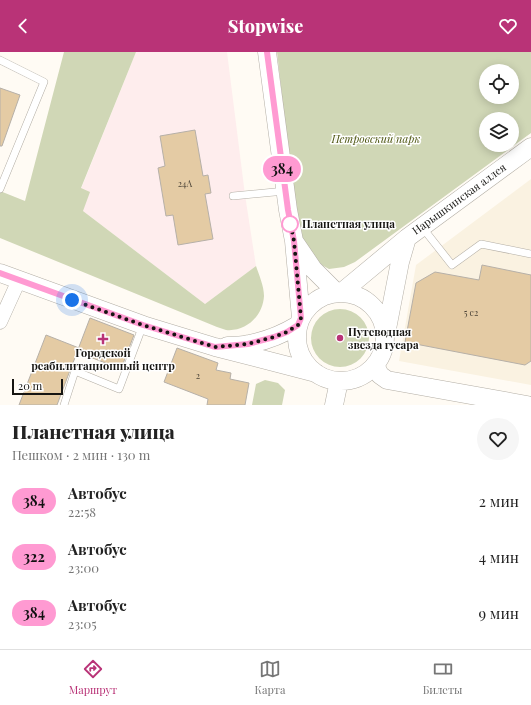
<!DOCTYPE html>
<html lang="ru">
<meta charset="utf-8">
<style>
:root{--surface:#fff;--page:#f6f6f6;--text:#222;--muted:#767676;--line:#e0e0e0;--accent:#b93377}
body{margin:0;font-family:"Playfair Display",serif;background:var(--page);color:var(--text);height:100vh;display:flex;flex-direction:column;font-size:15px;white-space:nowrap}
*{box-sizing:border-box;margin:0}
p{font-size:13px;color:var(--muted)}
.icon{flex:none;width:22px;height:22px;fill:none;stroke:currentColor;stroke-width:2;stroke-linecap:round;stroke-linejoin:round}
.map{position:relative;height:353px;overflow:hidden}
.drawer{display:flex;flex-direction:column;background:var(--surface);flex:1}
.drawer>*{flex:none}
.badge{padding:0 8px;border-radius:13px;font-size:14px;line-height:26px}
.controls{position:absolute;left:479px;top:12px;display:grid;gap:8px}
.controls a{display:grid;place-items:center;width:40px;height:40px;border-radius:50%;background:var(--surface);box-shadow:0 2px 10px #0003;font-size:20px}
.scale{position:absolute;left:12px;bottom:10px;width:51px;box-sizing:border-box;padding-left:4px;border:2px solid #161512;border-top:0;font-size:11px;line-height:14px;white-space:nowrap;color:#161512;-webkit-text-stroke:3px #fff;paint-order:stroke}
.you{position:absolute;width:20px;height:20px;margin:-10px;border:3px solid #fff;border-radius:50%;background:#1a73e8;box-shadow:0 0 0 6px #1a73e833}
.map>.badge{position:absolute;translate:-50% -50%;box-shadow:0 0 0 2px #fff}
.round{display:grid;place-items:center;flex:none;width:42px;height:42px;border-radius:21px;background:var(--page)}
.head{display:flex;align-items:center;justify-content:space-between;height:68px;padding:0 12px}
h1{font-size:19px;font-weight:800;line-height:30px}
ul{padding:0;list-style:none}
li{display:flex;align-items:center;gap:12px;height:56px;padding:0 12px}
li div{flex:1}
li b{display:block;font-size:15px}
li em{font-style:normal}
li .badge{min-width:44px;font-weight:700;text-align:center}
header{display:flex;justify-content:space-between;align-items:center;height:52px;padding:0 12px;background:var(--accent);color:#fff;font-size:18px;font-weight:800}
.tab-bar{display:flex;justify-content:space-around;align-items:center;height:56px;border-top:1px solid var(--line);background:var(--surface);font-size:11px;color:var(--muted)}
.tab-bar a{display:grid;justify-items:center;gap:2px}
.tab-bar .on{color:var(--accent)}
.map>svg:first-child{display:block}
.built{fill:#faf2e1}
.education{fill:#feeded}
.green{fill:#d0d7b6;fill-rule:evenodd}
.building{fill:#e4cba4;stroke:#b6b0a8}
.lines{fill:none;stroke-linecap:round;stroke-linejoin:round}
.service-casing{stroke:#b3aea5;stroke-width:8}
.minor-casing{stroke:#b3aea5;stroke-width:15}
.tertiary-casing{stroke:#b3aea5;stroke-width:19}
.service{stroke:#fff;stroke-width:7}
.minor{stroke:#fff;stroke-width:14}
.tertiary{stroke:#fff;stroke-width:18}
.line-casing{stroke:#fff;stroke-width:9}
.line{stroke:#ff9ad2;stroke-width:6}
.walk{stroke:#161512;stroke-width:4;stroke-dasharray:0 7.2}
.stop-dot{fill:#fff;stroke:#ff9ad2;stroke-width:2}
.poi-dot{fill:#b93377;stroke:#fff;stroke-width:1.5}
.labels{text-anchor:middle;stroke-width:3;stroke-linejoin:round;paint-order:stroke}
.number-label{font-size:9px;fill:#4a4236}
.park-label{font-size:11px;font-style:italic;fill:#4f5713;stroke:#fff}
.street-label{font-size:11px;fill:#161512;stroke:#fff}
.stop-label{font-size:11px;font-weight:bold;fill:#161512;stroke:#fff;text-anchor:start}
.poi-label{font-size:11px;font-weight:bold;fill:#161512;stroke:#fff;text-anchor:start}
</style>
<header><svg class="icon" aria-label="back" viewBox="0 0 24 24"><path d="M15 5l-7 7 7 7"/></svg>Stopwise<svg class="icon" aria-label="heart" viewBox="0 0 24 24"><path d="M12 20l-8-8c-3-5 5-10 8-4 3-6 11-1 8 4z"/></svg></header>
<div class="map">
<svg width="531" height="353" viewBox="0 0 531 353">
<rect width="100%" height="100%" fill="#fffbf4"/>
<!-- built -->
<path class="built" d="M531 127V333L399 309 416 213Z"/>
<!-- education -->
<path class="education" d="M136 0H227L245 143 256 214 205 252 83 159 81 137Z"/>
<!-- green -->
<path class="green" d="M64 0H136L81 136 90 140 83 159 205 252 256 214C259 223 264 234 264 244 263 264 246 280 226 278 223 277 220 276 217 275L0 186V139L25 149Z
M277 0H531V81L355 210 344 215 329 217 316 210 306 196 296 168ZM486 19H512V45H486ZM486 67H512V93H486Z
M311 286a29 29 0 1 1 58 0a29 29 0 1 1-58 0Z
M265 328 278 331 285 338 282 353H252L256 332Z"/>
<!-- building -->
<path class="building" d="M0 36 20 43 2 94H0Z
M195 78 203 124 208 123 211 141 205 142 213 187 178 193 173 163 166 164 158 116 165 114 160 84Z
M482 213 531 223V309L525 313 405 290 416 231 435 220 479 228Z
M90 266 134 283 121 317 77 300Z
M46 283 79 296 72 313 57 353H19Z
M177 296 218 311 216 318 231 321 230 327 249 331 245 353H207L208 347 164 330Z"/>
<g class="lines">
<!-- service casing -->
<g class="service-casing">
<path id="service" d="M0 8 44 30 0 137
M233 144 285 139
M422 175 452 213 481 192 531 202
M64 353 75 319 119 337 143 273"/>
</g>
<!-- minor casing -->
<g class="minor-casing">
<path id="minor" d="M0 270 19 228"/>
</g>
<!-- tertiary casing -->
<g class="tertiary-casing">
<path id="tertiary" d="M267 0 288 158 294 189 301 266
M294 189 313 217 337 241
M0 221 143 273 215 295 316 321
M342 240 407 186 531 95
M297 285a44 44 0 1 1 88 0a44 44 0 1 1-88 0Z
M386 282 400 210 407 186
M227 294C234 294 242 294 249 292 266 289 283 282 298 273
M375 313 380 323 387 328 527 353
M334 353 339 329"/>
</g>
<!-- service -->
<use href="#service" class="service"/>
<!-- minor -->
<use href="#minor" class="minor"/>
<!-- tertiary -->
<use href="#tertiary" class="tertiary"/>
</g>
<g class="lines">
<!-- line casing -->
<g class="line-casing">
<path id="line" d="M0 221 143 273 215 295 248 292 274 285 287 280 298 273 301 266 294 189 288 158 267 0"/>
</g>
<!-- line -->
<use href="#line" class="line"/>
<!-- walk -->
<path class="walk" d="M72 248 143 273 215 295 248 292 274 285 287 280 298 273 301 266 294 189 290 169V172"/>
</g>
<!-- markers -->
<circle class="stop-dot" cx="290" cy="172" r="8"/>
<g class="poi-dot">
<circle cx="340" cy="286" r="4"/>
<path d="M101 281h4v4h4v4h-4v4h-4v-4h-4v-4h4z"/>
</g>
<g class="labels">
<!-- number labels -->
<g class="number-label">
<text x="185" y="135">24А</text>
<text x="471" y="264">5 с2</text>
<text x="198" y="327">2</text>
</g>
<!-- park labels -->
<g class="park-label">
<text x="376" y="91">Петровский парк</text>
</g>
<!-- street labels -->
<g class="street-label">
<text transform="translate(459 147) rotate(-36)" y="4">Нарышкинская аллея</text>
</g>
<!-- stop labels -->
<g class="stop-label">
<text x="302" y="176">Планетная улица</text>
</g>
<!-- poi labels -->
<g class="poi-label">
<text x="348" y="284">Путеводная<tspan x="348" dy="13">звезда гусара</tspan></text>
<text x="103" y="305" text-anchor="middle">Городской<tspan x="103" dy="13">реабилитационный центр</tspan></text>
</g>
</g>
</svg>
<div class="controls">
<a><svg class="icon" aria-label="locate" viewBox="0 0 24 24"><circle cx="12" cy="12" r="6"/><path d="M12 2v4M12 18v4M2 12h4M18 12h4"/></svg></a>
<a><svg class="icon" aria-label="layers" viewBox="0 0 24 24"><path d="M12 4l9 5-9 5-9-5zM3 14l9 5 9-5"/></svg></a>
</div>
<div class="scale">20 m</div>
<div class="you" style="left:72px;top:248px"></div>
<b class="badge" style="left:282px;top:117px;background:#ff9ad2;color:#111">384</b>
</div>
<section class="drawer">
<div class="head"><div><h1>Планетная улица</h1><p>Пешком · 2 мин · 130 m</p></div><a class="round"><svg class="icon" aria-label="heart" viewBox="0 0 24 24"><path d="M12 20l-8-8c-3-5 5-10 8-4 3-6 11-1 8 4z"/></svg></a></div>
<ul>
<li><span class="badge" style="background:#ff9ad2;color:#111">384</span><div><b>Автобус</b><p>22:58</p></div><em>2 мин</em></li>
<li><span class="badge" style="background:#ff9ad2;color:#111">322</span><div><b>Автобус</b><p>23:00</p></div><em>4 мин</em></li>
<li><span class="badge" style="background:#ff9ad2;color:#111">384</span><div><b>Автобус</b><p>23:05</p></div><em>9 мин</em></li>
</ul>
</section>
<nav class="tab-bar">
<a class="on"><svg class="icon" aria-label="directions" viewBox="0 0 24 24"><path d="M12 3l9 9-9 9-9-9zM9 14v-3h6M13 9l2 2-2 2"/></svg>Маршрут</a>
<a><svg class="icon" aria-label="map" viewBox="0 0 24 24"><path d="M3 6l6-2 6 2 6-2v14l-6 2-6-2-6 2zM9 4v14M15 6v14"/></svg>Карта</a>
<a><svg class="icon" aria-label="tickets" viewBox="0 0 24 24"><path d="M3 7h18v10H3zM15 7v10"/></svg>Билеты</a>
</nav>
